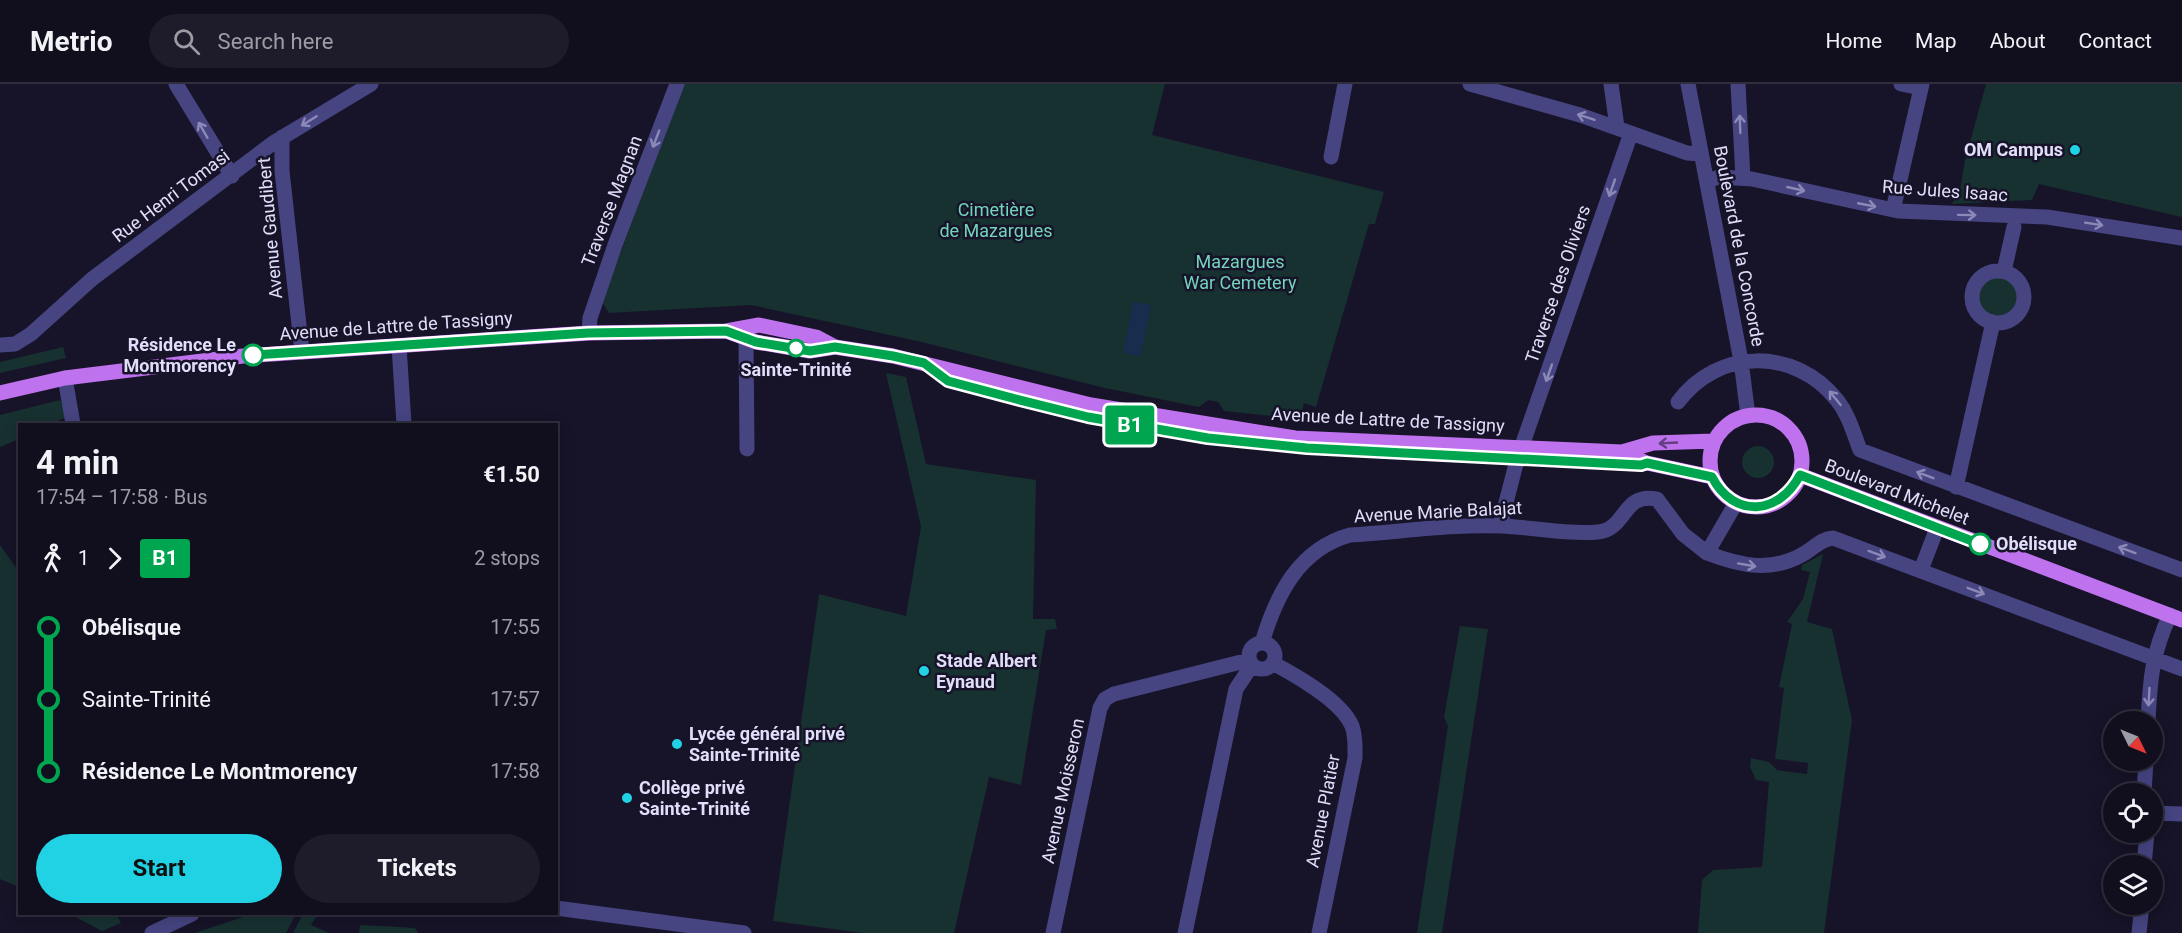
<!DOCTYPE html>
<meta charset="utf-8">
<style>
:root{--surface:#110e1e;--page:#1e1c2b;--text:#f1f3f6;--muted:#9c9ca4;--line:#302e3c;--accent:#21d1e4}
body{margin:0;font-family:Roboto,sans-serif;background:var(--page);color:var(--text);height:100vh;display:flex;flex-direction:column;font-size:22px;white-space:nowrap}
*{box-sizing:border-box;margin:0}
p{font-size:20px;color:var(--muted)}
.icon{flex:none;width:33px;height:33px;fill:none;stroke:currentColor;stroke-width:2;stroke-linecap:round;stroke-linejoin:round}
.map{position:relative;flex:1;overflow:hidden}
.sheet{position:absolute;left:18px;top:339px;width:540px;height:492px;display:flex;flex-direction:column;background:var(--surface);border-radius:0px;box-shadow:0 3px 15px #0003,0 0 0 2px var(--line)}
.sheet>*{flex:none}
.badge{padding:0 12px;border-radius:4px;font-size:21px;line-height:39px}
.needle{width:39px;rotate:133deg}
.tools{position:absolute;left:2103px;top:627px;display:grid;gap:12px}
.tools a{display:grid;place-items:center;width:60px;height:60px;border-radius:50%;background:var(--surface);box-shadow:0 3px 15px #0003,0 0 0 2px var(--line);font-size:30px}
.map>.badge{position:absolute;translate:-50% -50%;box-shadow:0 0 0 3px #fff}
.legs{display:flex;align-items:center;gap:9px;height:66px;padding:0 18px;font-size:20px}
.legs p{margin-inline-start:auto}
.headline{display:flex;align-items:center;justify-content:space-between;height:102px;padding:0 18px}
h1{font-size:33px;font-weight:700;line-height:45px}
.primary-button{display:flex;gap:12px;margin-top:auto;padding:12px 18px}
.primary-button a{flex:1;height:69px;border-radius:36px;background:var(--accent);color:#111;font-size:24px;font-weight:700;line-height:69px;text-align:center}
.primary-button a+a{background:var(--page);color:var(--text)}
ul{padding:0 18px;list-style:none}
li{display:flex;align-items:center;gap:21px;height:72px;font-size:22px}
li i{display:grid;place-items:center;width:9px;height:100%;margin:0 8px;background:currentColor}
li i::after{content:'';width:15px;height:15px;margin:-8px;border:4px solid;border-radius:50%;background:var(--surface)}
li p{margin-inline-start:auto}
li:first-child i{background:linear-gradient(#0000 50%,currentColor 0)}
li:last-child i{background:linear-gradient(currentColor 50%,#0000 0)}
header{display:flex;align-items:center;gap:36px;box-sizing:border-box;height:84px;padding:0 30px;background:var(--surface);border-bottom:2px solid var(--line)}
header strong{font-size:28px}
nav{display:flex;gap:33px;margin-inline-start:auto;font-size:21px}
.search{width:420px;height:54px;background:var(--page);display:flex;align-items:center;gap:15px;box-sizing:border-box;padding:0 21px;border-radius:33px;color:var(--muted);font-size:22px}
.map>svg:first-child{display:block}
.green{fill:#173130}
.water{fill:#182c4d}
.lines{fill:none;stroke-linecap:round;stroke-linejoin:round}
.minor{stroke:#464481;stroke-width:15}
.major{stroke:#bf72ee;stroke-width:15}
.oneway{stroke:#8c89b8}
.oneway2{stroke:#633e81}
.line-1-casing{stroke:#fff;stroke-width:14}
.line-1{stroke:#00a550;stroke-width:9}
.poi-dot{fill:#21d1e4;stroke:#171328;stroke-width:2}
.stop-1-dot{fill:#fff;stroke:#00a550;stroke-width:3}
.labels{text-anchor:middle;stroke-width:5;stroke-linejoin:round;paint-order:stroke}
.poi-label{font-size:18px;font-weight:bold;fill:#e1defb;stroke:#171328;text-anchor:start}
.street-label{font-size:18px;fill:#e1defb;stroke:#171328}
.park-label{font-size:18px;fill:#72d4bb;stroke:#171328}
.stop-label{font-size:18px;font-weight:bold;fill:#e1defb;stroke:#171328;text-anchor:end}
</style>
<header>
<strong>Metrio</strong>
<div class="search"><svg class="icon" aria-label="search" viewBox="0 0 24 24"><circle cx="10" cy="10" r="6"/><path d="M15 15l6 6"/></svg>Search here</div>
<nav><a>Home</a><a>Map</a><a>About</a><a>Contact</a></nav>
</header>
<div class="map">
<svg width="2182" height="849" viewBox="0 0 2182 849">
<rect width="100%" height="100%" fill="#171328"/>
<!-- green -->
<path class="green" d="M684 0H1165L1152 51 1384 108 1375 140H1369L1316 323 1304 319 1300 335 1224 327 1218 318 1208 316 1199 323 1105 304 922 258 751 221 609 229 602 218Z
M1986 0H2182V133L2039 100 2032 116 1952 120 1960 106 1965 76Z
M1979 213a20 20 0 1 1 40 0a20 20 0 1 1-40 0Z
M63 263 66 274 0 289V278Z
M886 289 906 293 926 380 1036 396 1033 535H1055L1057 545 1046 546 1021 701 989 693 954 849H862L773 837 819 510 906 532 921 443Z
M60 316 69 332 51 340H20L19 355 0 363V331Z
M1742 378a16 16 0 1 1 32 0a16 16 0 1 1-32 0Z
M0 461 19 488V803L0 795Z
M1823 470 1807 538 1832 545 1852 636 1824 849H1698L1702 796 1713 786 1762 783 1769 698 1756 696 1750 683 1751 674 1769 678 1777 686 1807 690 1808 679 1775 675 1784 604 1779 603 1792 540 1787 538 1803 515 1810 488 1801 486 1802 481Z
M1460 542 1488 545 1442 849H1417L1448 642 1444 633Z
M70 830H116L121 839 102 847Z
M252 830H296L286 849H195Z
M303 830H318L311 841 329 849H293Z
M360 841 415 844 418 849H359Z"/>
<!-- water -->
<path class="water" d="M1133 218 1151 221 1141 272 1123 269Z"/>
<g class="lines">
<!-- minor -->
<path class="minor" d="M176 0 232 92
M1470 0 1580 31 1687 69 1701 70
M1611 0 1617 43
M1688 0 1741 277 1748 332
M1738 0 1743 94
M1901 0 1921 4
M282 53V87L302 268
M1331 73 1345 0
M1707 97 1719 93 1752 95 1898 127 2047 133 2182 154
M1893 126 1922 0
M1972 213a26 26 0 1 1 52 0a26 26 0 1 1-52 0Z
M2004 187 2014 143
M589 249 590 234 615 161 677 0
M746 254 747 365
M0 261 15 260 31 250 92 195 273 59 371 0
M399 262 404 340
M65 294 73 340
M1678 318C1718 264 1795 263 1837 316 1849 331 1853 348 1860 366L2182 486
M1956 403 1993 238
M1736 419 1707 469C1741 482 1772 489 1805 469 1815 463 1821 455 1833 454L2182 585
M1500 442 1517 376 1631 49
M1921 486 1937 444
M1249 572a13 13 0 1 1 26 0a13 13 0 1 1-26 0Z
M1262 559C1276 511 1299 465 1350 451 1400 448 1451 440 1501 442 1533 443 1567 451 1598 448 1627 445 1622 408 1657 415L1683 450 1707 469
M1273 579C1297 592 1342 617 1352 642 1356 653 1355 663 1355 674L1319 849
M2148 638C2150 596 2152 569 2170 531
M2144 710 2146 676
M2152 729 2182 730
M2144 782 2147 748
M556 824 744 849
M152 849 192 830
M1053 849 1100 624 1105 615 1114 610 1249 576
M1185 849 1236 605 1252 581
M2139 849 2142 820"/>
<!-- major -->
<path class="major" d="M726 247 756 258 810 267 835 263 893 272 1091 321 1295 354 1622 368 1653 359 1714 357
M0 309 65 294 243 272 589 249 726 247 759 241 816 253 835 263
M1710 377a46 46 0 1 1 92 0a46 46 0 1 1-92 0Z
M1622 368 1647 379 1712 393
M1800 391 2182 536"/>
</g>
<!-- one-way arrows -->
<defs><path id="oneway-shaft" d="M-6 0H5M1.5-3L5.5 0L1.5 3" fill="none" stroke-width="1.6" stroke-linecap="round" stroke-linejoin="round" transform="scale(1.5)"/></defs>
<g class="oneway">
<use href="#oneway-shaft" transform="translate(1586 33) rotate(-162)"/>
<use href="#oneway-shaft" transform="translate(309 37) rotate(148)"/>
<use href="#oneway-shaft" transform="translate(1740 40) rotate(-92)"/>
<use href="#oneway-shaft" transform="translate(203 46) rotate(-120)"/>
<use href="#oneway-shaft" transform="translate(656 55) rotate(111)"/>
<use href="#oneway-shaft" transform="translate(1612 104) rotate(109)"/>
<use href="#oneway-shaft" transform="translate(1796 105) rotate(13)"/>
<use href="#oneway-shaft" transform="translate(1867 121) rotate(11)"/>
<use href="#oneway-shaft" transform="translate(1967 131) rotate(1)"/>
<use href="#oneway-shaft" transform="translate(2094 140) rotate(9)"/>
<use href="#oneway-shaft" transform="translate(1549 289) rotate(109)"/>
<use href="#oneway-shaft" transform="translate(1835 314) rotate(-129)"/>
<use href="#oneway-shaft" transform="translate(1925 391) rotate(-159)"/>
<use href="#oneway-shaft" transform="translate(2127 466) rotate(-160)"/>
<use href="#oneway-shaft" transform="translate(1877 470) rotate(20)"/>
<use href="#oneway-shaft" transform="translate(1747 481) rotate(10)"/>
<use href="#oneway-shaft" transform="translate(1976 507) rotate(21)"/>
<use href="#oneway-shaft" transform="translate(2149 613) rotate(93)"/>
</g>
<use class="oneway2" href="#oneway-shaft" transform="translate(1668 359) rotate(177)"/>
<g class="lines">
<!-- line-1 casing -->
<g class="line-1-casing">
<path id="line-1" d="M253 271 588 249 726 247 756 258 810 267 835 263 893 272 924 279 948 297 1016 315 1088 333 1208 354 1307 364 1641 381 1647 379 1712 393C1734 435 1779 431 1800 391L1980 460"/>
</g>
<!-- line-1 -->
<use href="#line-1" class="line-1"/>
</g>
<!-- markers -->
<g class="poi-dot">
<circle cx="2075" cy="66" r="6"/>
<circle cx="924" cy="587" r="6"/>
<circle cx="677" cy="660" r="6"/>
<circle cx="627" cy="714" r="6"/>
</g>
<g class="stop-1-dot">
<circle cx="796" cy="264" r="8"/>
<circle cx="253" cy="271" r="10"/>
<circle cx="1980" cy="460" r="10"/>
</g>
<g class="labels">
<!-- poi labels -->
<g class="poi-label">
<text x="2063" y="72" text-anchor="end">OM Campus</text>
<text x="936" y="583">Stade Albert<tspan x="936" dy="21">Eynaud</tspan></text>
<text x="689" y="656">Lycée général privé<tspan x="689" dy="21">Sainte-Trinité</tspan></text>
<text x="639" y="710">Collège privé<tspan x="639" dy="21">Sainte-Trinité</tspan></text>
</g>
<!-- street labels -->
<g class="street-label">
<text transform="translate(1945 107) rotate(4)" y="6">Rue Jules Isaac</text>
<text transform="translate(171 112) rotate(-37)" y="6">Rue Henri Tomasi</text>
<text transform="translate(612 117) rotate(-69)" y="6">Traverse Magnan</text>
<text transform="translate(270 144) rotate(-95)" y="6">Avenue Gaudibert</text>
<text transform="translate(1739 162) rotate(79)" y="6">Boulevard de la Concorde</text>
<text transform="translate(1558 200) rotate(-71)" y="6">Traverse des Oliviers</text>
<text transform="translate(396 242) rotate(-4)" y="6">Avenue de Lattre de Tassigny</text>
<text transform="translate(1388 336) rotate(3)" y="6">Avenue de Lattre de Tassigny</text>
<text transform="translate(1897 408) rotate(21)" y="6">Boulevard Michelet</text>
<text transform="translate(1438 428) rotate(-3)" y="6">Avenue Marie Balajat</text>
<text transform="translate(1063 707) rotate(-78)" y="6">Avenue Moisseron</text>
<text transform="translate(1323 727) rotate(-79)" y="6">Avenue Platier</text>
</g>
<!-- park labels -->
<g class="park-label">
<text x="996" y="132">Cimetière<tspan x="996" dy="21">de Mazargues</tspan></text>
<text x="1240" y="184">Mazargues<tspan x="1240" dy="21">War Cemetery</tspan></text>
</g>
<!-- stop labels -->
<g class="stop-label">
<text x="236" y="267">Résidence Le<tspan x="236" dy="21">Montmorency</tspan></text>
<text x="796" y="292" text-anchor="middle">Sainte-Trinité</text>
<text x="1996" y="466" text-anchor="start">Obélisque</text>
</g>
</g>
</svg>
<div class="tools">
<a><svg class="needle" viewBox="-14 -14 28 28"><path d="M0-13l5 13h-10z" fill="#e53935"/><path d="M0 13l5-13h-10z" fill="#9c9ca4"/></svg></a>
<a><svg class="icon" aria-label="locate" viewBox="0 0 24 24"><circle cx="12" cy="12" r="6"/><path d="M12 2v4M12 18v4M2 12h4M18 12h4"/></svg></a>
<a><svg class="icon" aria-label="layers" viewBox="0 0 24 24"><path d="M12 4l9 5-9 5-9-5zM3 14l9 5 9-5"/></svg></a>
</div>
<b class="badge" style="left:1130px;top:341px;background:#00a550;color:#fff">B1</b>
<section class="sheet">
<div class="headline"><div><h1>4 min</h1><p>17:54 – 17:58 · Bus</p></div><b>€1.50</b></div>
<div class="legs"><svg class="icon" aria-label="walk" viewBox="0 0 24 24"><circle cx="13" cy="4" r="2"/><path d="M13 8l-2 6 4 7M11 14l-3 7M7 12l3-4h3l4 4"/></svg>1<svg class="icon" aria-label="forward" viewBox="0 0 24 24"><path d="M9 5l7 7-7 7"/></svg><b class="badge" style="background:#00a550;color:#fff">B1</b><p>2 stops</p></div>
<ul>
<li><i style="color:#00a550"></i><b>Obélisque</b><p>17:55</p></li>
<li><i style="color:#00a550"></i><span>Sainte-Trinité</span><p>17:57</p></li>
<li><i style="color:#00a550"></i><b>Résidence Le Montmorency</b><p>17:58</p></li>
</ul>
<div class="primary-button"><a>Start</a><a>Tickets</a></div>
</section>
</div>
